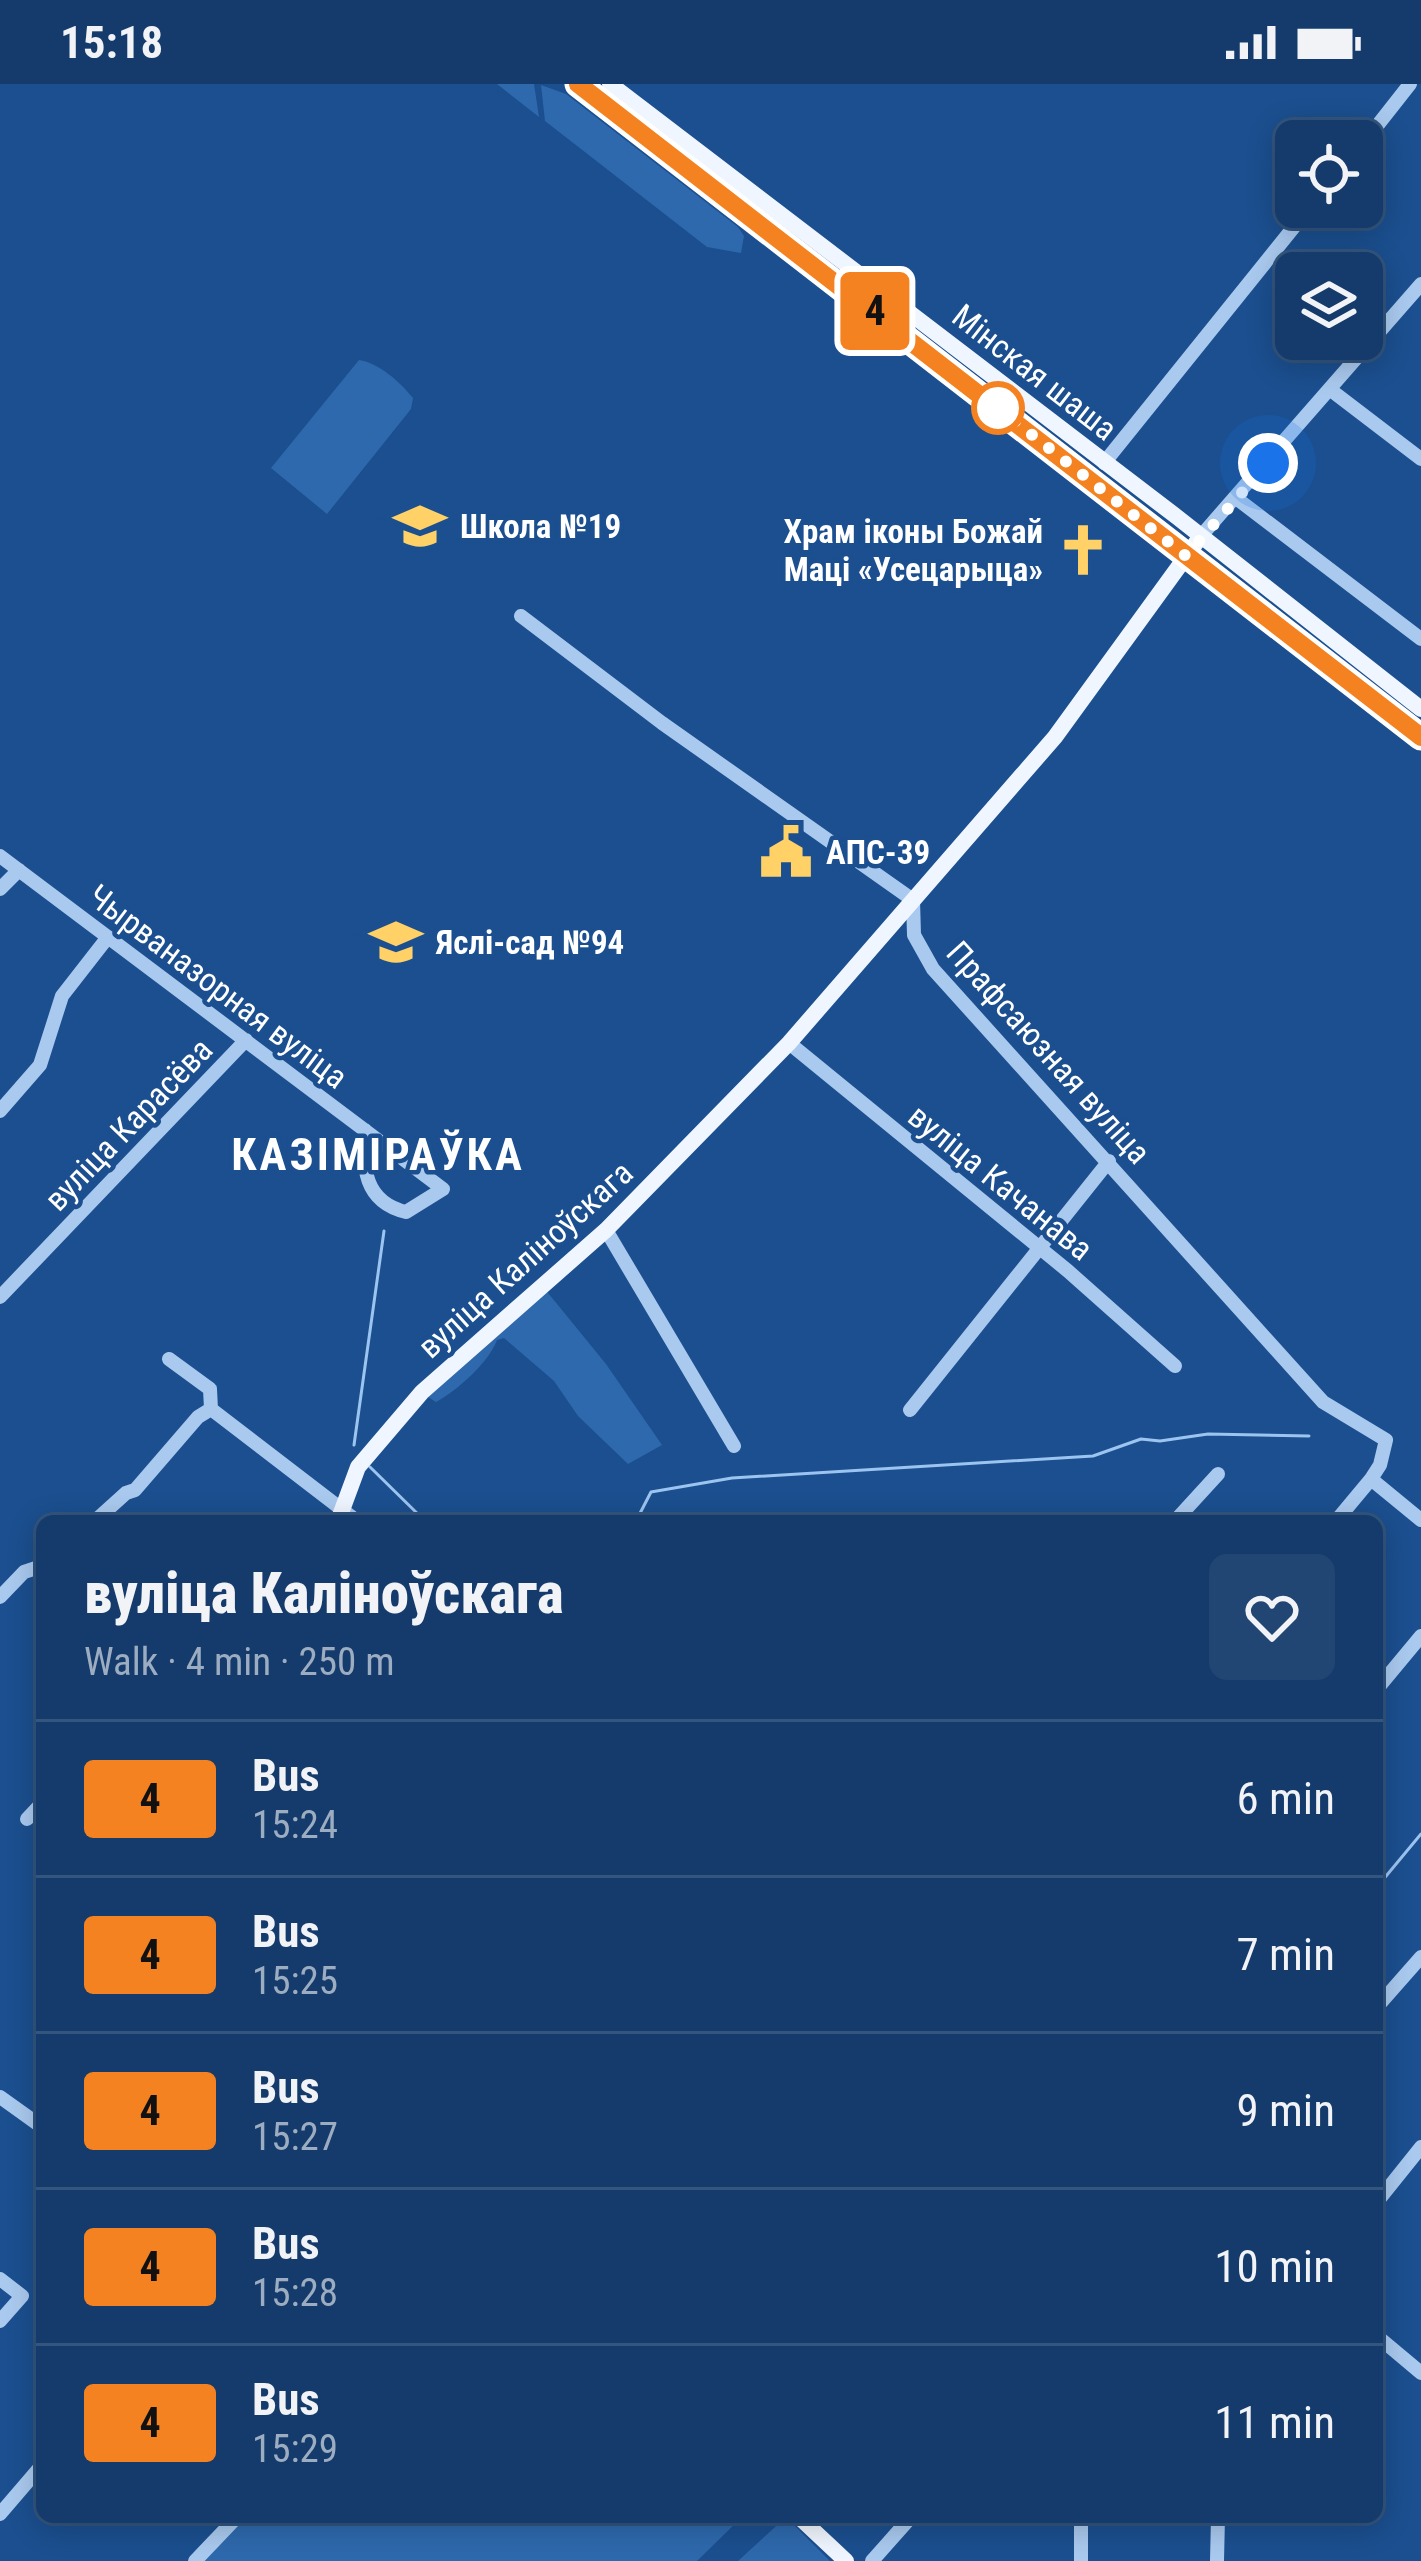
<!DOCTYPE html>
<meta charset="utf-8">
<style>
:root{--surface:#143b6b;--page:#214673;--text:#f1f3f6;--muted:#9dadc1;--line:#33557e}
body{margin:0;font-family:"Roboto Condensed",sans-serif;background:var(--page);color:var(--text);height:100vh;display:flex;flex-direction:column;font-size:45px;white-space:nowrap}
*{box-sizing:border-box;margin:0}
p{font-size:39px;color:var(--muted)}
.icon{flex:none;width:66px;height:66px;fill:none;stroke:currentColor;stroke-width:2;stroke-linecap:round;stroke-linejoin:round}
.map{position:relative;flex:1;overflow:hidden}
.sheet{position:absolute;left:36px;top:1431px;width:1347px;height:1008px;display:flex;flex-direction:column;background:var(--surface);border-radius:18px;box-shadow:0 6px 30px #0003,0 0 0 3px var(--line)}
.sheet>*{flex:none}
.badge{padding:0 24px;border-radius:9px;font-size:42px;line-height:78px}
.controls{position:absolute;left:1275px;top:36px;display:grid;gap:24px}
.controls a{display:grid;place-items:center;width:108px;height:108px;border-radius:18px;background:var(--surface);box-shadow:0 6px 30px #0003,0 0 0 3px var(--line);font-size:60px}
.you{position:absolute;width:60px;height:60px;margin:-30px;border:9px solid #fff;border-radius:50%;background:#1a73e8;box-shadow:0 0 0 18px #1a73e833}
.map>.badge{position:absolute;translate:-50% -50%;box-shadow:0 0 0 6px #fff}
.round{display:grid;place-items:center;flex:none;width:126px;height:126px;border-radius:18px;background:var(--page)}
.summary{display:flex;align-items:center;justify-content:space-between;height:204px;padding:0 48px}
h1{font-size:57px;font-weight:800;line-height:90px}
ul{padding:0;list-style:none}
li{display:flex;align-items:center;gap:36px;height:156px;padding:0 48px;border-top:3px solid var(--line)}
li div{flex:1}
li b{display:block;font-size:45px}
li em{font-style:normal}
li .badge{min-width:132px;font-weight:700;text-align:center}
.status{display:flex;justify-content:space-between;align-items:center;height:84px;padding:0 60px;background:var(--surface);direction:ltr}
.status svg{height:33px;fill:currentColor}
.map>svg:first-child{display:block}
.green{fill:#2e69ad}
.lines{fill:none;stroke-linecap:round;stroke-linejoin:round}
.stream{stroke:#9cc4f0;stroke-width:3}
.minor{stroke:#a9c9ee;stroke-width:14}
.major{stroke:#f0f6ff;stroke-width:16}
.line-casing{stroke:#fff;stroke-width:27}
.line{stroke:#f58220;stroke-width:18}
.walk{stroke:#fff;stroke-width:12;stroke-dasharray:0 21.6}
.stop-dot{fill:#fff;stroke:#f58220;stroke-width:6}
.labels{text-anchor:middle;stroke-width:9;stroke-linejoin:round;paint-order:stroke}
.street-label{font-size:33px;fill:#fff;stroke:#1b4f8f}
.poi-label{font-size:33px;font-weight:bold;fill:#fff;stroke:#1b4f8f;text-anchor:start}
.district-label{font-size:45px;font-weight:bold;letter-spacing:3px;fill:#fff;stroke:#1b4f8f}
</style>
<div class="status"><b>15:18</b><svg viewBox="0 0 49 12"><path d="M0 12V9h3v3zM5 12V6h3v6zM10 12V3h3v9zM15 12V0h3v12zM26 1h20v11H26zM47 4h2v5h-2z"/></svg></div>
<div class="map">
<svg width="1421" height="2477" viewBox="0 0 1421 2477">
<rect width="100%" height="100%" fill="#1b4f8f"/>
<!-- green -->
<path class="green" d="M497 0H534L539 33Z
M541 1 566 10 738 143 744 152 741 169 707 163 545 37Z
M359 276C379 279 400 298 413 314L411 325 327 430 271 384Z
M544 1204 606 1280 662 1361 628 1380 578 1332 554 1297 504 1254 497 1256C489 1278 457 1307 436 1318L428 1313Z
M238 2433H742L697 2477H193Z
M786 2433 830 2477H738Z"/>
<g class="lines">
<!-- stream -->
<path class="stream" d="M354 1361 384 1147
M370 1383 425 1437
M636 1437 651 1408 732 1394 1093 1372 1141 1355 1160 1357 1208 1350 1309 1352
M1377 1803 1421 1750"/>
<!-- minor -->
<path class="minor" d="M1362 61 1410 0
M1332 307 1421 375
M1104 379 1310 123
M1236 414 1421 555
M1201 452 1421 200
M521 532 662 639 913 816 914 851 933 885 1323 1318 1386 1356 1380 1381 1371 1395 1421 1436
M0 772 443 1105 406 1128C364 1118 362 1083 365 1046
M0 805 19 786
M789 959 1068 1187 1175 1282
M0 1027 40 981 62 912 108 853
M606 1146 734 1362
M0 1213 246 956
M169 1275 210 1305 211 1325 357 1437
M910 1326 1109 1077
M95 1437 126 1409 135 1406 198 1333 211 1325
M1175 1437 1218 1390
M1336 1437 1371 1395
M0 1513 24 1488 42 1482
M1377 1605 1421 1552
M27 1735 42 1719
M1377 1923 1421 1873
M0 2013 42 2043
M1377 2118 1421 2063
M0 2195 22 2212 0 2237
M1377 2252 1421 2289
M0 2430 42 2381
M1081 2433V2477
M195 2477 237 2433
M872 2477 911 2433
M1217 2477 1218 2433"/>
<!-- major -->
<path class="major" d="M578 0 1421 653
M610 0 1177 433 1421 625
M338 1437 358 1383 422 1308 606 1146 789 959 1055 653 1201 452
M799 2433 846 2477"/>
</g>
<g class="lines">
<!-- line casing -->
<g class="line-casing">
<path id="line" d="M578 0 1421 653"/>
</g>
<!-- line -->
<use href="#line" class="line"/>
<!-- walk -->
<path class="walk" d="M998 324 1186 472 1268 379"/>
</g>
<!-- icons -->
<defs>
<g id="school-bare" transform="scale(4.14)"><path d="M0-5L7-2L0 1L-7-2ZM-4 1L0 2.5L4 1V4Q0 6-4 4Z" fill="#ffd166" stroke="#1b4f8f" stroke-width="2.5" paint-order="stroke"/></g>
<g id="church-bare" transform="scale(4.14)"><path d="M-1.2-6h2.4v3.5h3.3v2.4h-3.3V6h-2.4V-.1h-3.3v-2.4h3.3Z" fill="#ffd166" stroke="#1b4f8f" stroke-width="2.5" paint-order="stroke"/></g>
<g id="civic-bare" transform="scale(4.14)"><path d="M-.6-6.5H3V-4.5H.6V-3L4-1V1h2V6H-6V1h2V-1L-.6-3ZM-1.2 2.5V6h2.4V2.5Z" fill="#ffd166" stroke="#1b4f8f" stroke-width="2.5" paint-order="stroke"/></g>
</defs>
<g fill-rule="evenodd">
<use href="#school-bare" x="420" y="442"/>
<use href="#church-bare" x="1083" y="466"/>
<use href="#civic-bare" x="786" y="768"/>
<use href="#school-bare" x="396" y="858"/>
</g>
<!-- markers -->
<circle class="stop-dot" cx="998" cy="324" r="24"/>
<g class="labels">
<!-- street labels -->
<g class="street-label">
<text transform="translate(1035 288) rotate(38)" y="12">Мінская шаша</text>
<text transform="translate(218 902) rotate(37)" y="12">Чырваназорная вуліца</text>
<text transform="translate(1049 968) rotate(48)" y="12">Прафсаюзная вуліца</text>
<text transform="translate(128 1040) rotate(-46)" y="12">вуліца Карасёва</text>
<text transform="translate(1001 1098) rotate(39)" y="12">вуліца Качанава</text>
<text transform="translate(525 1175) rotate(-42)" y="12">вуліца Каліноўскага</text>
</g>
<!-- poi labels -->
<g class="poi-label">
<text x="460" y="454">Школа №19</text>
<text x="1043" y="459" text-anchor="end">Храм іконы Божай<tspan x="1043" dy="38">Маці «Усецарыца»</tspan></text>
<text x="826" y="780">АПС-39</text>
<text x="436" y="870">Яслі-сад №94</text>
</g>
<!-- district labels -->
<g class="district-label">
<text x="378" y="1086">КАЗІМІРАЎКА</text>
</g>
</g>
</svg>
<div class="controls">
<a><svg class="icon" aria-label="locate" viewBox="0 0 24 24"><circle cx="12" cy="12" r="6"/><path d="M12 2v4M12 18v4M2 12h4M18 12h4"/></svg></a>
<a><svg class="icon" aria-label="layers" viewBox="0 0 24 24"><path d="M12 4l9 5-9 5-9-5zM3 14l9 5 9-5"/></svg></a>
</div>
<div class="you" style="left:1268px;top:379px"></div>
<b class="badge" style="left:875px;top:227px;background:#f58220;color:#111">4</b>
<section class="sheet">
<div class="summary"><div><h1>вуліца Каліноўскага</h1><p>Walk · 4 min · 250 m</p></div><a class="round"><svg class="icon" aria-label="heart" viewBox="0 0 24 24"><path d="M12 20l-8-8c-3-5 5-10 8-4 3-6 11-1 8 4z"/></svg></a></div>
<ul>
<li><span class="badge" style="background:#f58220;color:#111">4</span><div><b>Bus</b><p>15:24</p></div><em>6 min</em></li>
<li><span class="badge" style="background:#f58220;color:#111">4</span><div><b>Bus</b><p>15:25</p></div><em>7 min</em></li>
<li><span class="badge" style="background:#f58220;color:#111">4</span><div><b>Bus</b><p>15:27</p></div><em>9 min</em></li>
<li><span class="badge" style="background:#f58220;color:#111">4</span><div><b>Bus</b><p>15:28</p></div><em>10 min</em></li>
<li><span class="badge" style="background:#f58220;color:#111">4</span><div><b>Bus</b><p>15:29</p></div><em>11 min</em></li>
</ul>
</section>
</div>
